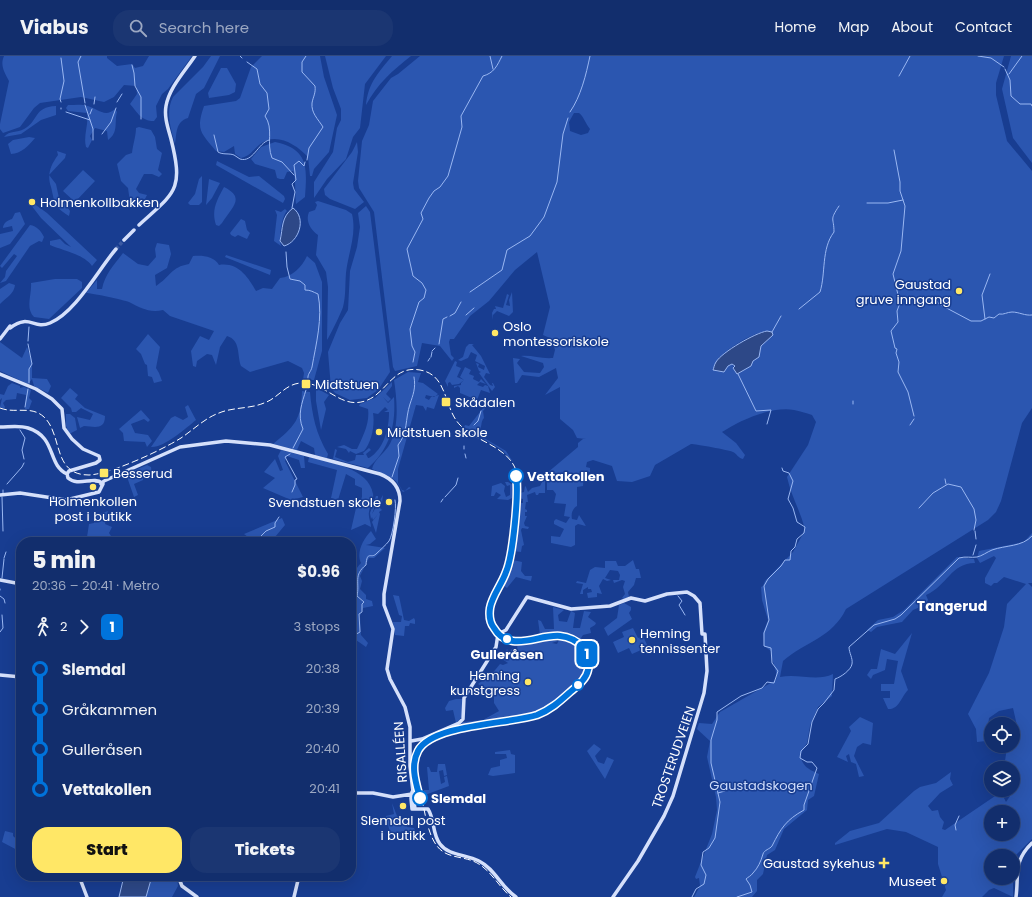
<!DOCTYPE html>
<meta charset="utf-8">
<style>
:root{--surface:#122e6d;--page:#1b3672;--text:#f1f3f6;--muted:#9ca8c2;--line:#314a80;--accent:#ffe766}
body{margin:0;font-family:Poppins,sans-serif;background:var(--page);color:var(--text);height:100vh;display:flex;flex-direction:column;font-size:15px;white-space:nowrap}
*{box-sizing:border-box;margin:0}
p{font-size:13px;color:var(--muted)}
.icon{flex:none;width:22px;height:22px;fill:none;stroke:currentColor;stroke-width:2;stroke-linecap:round;stroke-linejoin:round}
.map{position:relative;flex:1;overflow:hidden}
.sheet{position:absolute;left:16px;top:481px;width:340px;height:344px;display:flex;flex-direction:column;background:var(--surface);border-radius:16px;box-shadow:0 4px 16px #0002,0 0 0 1px var(--line)}
.sheet>*{flex:none}
.badge{padding:0 8px;border-radius:6px;font-size:14px;line-height:26px}
.controls{position:absolute;left:984px;top:661px;display:grid;gap:8px}
.controls a{display:grid;place-items:center;width:36px;height:36px;border-radius:50%;background:var(--surface);box-shadow:0 4px 16px #0002,0 0 0 1px var(--line);font-size:20px}
.map>.badge{position:absolute;translate:-50% -50%;box-shadow:0 0 0 2px #fff}
.legs{display:flex;align-items:center;gap:6px;height:44px;padding:0 16px;font-size:13px}
.legs p{margin-inline-start:auto}
.headline{display:flex;align-items:center;justify-content:space-between;height:68px;padding:0 16px}
h1{font-size:22px;font-weight:800;line-height:30px}
.cta{display:flex;gap:8px;margin-top:auto;padding:8px 16px}
.cta a{flex:1;height:46px;border-radius:16px;background:var(--accent);color:#111;font-size:16px;font-weight:800;line-height:46px;text-align:center}
.cta a+a{background:var(--page);color:var(--text)}
ul{padding:0 16px;list-style:none}
li{display:flex;align-items:center;gap:14px;height:40px;font-size:15px}
li i{display:grid;place-items:center;width:6px;height:100%;margin:0 5px;background:currentColor}
li i::after{content:'';width:10px;height:10px;margin:-5px;border:3px solid;border-radius:50%;background:var(--surface)}
li p{margin-inline-start:auto}
li:first-child i{background:linear-gradient(#0000 50%,currentColor 0)}
li:last-child i{background:linear-gradient(currentColor 50%,#0000 0)}
header{display:flex;align-items:center;gap:24px;box-sizing:border-box;height:56px;padding:0 20px;background:var(--surface);border-bottom:1px solid var(--line)}
header strong{font-size:19px}
nav{display:flex;gap:22px;margin-inline-start:auto;font-size:14px}
.search{width:280px;height:36px;background:var(--page);display:flex;align-items:center;gap:10px;box-sizing:border-box;padding:0 14px;border-radius:16px;color:var(--muted);font-size:15px}
.map>svg:first-child{display:block}
.green{fill:#2b56b0;fill-rule:evenodd}
.water{fill:#2d4887;stroke:#9ab7f2}
.lines{fill:none;stroke-linecap:round;stroke-linejoin:round}
.stream{stroke:#9ab7f2;stroke-width:1}
.secondary-tunnel{stroke:#3b5aa2;stroke-width:3.5;stroke-dasharray:3.5 2;stroke-linecap:butt}
.secondary{stroke:#d5e0fb;stroke-width:3.5}
.rail{stroke:#fff;stroke-width:1;stroke-dasharray:7 3;stroke-linecap:butt}
.line-1-casing{stroke:#fff;stroke-width:9}
.line-1{stroke:#0073db;stroke-width:6}
.poi-dot{fill:#ffe766;stroke:#183d91;stroke-width:1.5}
.stop-1-dot{fill:#fff;stroke:#0073db;stroke-width:2}
.labels{text-anchor:middle;stroke-width:3;stroke-linejoin:round;paint-order:stroke}
.poi-label{font-size:13px;fill:#fff;stroke:#183d91;text-anchor:start}
.stop-label{font-size:13px;font-weight:bold;fill:#fff;stroke:#183d91;text-anchor:start}
.street-label{font-size:13px;fill:#fff;stroke:#183d91}
.park-label{font-size:13px;fill:#cedcfb;stroke:#183d91}
.neighbourhood-label{font-size:14px;font-weight:bold;fill:#fff;stroke:#183d91}
</style>
<header>
<strong>Viabus</strong>
<div class="search"><svg class="icon" aria-label="search" viewBox="0 0 24 24"><circle cx="10" cy="10" r="6"/><path d="M15 15l6 6"/></svg>Search here</div>
<nav><a>Home</a><a>Map</a><a>About</a><a>Contact</a></nav>
</header>
<div class="map">
<svg width="1032" height="841" viewBox="0 0 1032 841">
<rect width="100%" height="100%" fill="#183d91"/>
<!-- green -->
<path class="green" d="M4 0H107V2L117 10 132 8 135 12 143 10 149 0H192L168 33 162 38 156 50 157 61 154 65C141 65 138 57 130 48L137 38 136 30 124 29 114 41 104 46 81 41 40 47 34 52 20 71 3 77 0 73V68L9 25C4 16 0 9 4 0Z
M211 0H220L204 32 196 38 188 62C175 66 177 78 175 88 171 72 165 57 173 41L203 11Z
M262 0H320L324 21 337 59 329 96 314 113 312 120H310L308 101C296 88 275 75 259 89 252 95 250 100 241 102L235 98 234 90 224 96 216 95C200 76 196 74 204 50L236 45 240 42 251 11Z
M325 0H386L365 28 360 72 353 81 346 103 327 123 314 142V126L333 96 337 72 341 64V53L333 32Z
M392 0H411C392 15 378 27 366 49 368 27 379 16 392 0Z
M420 0H1004L996 27V39L1007 85 1032 115V352L1022 367 1001 445 996 456 988 464 846 553C832 582 806 585 783 605L780 621C798 617 816 626 833 618L832 640 818 651 810 670 807 687 800 699C803 711 808 713 819 718L814 740 808 744 807 754 784 773 775 794 767 799 763 818 757 824V835L752 841H694L700 830 699 822 696 823 695 821 712 778 717 754 716 741 707 701 710 685 697 673 699 667 712 668 720 656 776 624C778 613 771 606 771 595L764 590 763 577 768 564 762 544 761 531 763 530 765 525 793 496 805 474C801 456 791 440 787 421L808 389 816 366 812 359C806 357 800 355 794 354 772 350 740 364 722 376L736 387 745 399 743 403C738 402 737 398 733 396 729 394 695 388 691 388L655 409 650 420 632 426 617 425 612 410 593 404 587 406 586 411 590 412V416L584 417 583 430 577 431V450C572 453 571 458 572 463L577 464 579 459 586 470 578 468 575 470V489L571 491 551 487V480L560 481 564 473 554 468V465L556 463 566 467 570 461 564 460 566 448 554 447 556 438 553 434H547V417L578 391V387L583 383H586L577 382 573 374 560 363V331L545 339 558 322 556 312 539 321 522 319 517 327H515L513 302 520 303 517 307 524 316 540 317 544 311 543 307 521 300C532 299 541 303 553 302L555 294 552 283 543 279 550 251 537 196 515 214 489 245 470 260 454 283H450L449 286 451 299 454 302 452 305 440 290 422 287 417 310 395 315 393 311 374 156 359 132 358 125 362 85 369 69 373 45 391 22 398 18ZM574 57H579C584 61 585 67 590 73L588 77 581 79 570 75 569 66ZM768 275 772 276 773 279 761 290 759 301 753 305 751 310 737 318 732 308 728 310 724 316 716 315 714 312C717 297 753 276 768 275Z
M1011 0H1032V107L1013 82 1002 33Z
M221 12H227L236 28 235 36 229 39 209 42 208 37Z
M68 49C75 49 82 48 88 50 98 53 105 62 115 53L117 56C114 67 119 76 108 84L107 75 95 72 90 80 92 84 88 92 86 91C83 80 89 68 87 57L68 55 66 52Z
M56 50V59L41 64 21 78 4 81C10 74 17 77 24 73 39 65 33 51 56 50Z
M139 71 151 74 155 81 157 93 162 97 158 114 162 118 159 121 152 118H144L136 133 139 137 147 139 143 147 136 149 130 146 128 132 121 125 117 108 126 99 132 97C133 88 136 80 136 72Z
M29 81 35 82C29 89 21 98 11 98L8 88 13 84Z
M275 86C309 93 307 112 305 141L296 148C295 140 296 119 293 115L287 116 284 123H280L277 122 275 114 255 108 251 103 261 91Z
M357 86 358 96 353 127 354 133 364 146 355 153 330 143 325 139 324 133 352 96Z
M57 95 66 98 65 102 49 119 56 128 59 142 64 146 70 155 69 160C53 150 55 147 51 131 47 119 50 110 58 99Z
M217 105 249 121 259 120 284 140 285 143 283 147 216 109Z
M83 114 95 125 75 146 63 135Z
M202 120V146L199 149H190L188 147 195 138 199 123Z
M209 123 220 127 212 142 206 149Z
M224 131C246 142 232 151 222 167L219 170 216 169C211 154 217 144 224 131Z
M318 145 346 154 352 158C357 179 348 197 346 217 345 228 346 240 343 251 342 255 329 282 327 284L328 231 326 216 316 199 318 179C311 174 305 165 309 156L315 154 317 149 315 146Z
M33 147 47 157 97 204 92 210C84 198 61 194 50 189V185L60 183 65 188 71 191 41 162 31 149Z
M366 150 370 156 390 316 378 334 367 342 350 344 335 337 331 332 328 296 340 267 348 254 350 215 357 191 360 171 358 157Z
M285 153 287 155C282 159 278 183 281 190L274 185 277 159 275 154 281 156Z
M20 156 25 168 10 188 0 192V178L13 175 12 170 3 172C3 167 8 164 12 163L15 157Z
M241 163 245 165 247 174 250 177 247 183 238 179 235 181 231 179 230 177Z
M30 169C37 170 41 175 44 181L42 186 39 185 30 190 6 225 0 227 5 221 6 215 17 200 14 198 2 212 0 210Z
M157 187 169 189 171 198 167 212 155 219 156 230C170 221 171 211 189 208L193 200C202 199 214 200 219 209 238 206 248 221 256 235L263 232 272 233 280 222C292 221 302 211 307 200L315 207 322 226V295L314 324H303L304 317 302 312 288 305 250 316 241 310C237 300 241 284 227 280L220 291 216 309 212 299 207 298 197 305 196 311 193 310 191 295 200 280 209 284 214 275 170 260 163 254C149 257 141 252 129 246 124 244 92 237 86 237L97 224V233H102C105 218 114 209 123 197L138 208 148 210 156 201 155 193Z
M226 199 271 214 270 219 225 201Z
M55 223H77L82 226V232L49 263 34 261C25 252 32 239 31 227Z
M9 227 15 229C14 238 7 241 0 248V233Z
M512 236 513 256 509 260 497 255 493 259V264L492 257 494 253H496L495 250 503 252 507 238 509 239 506 249 510 250 509 244Z
M148 278 160 291 156 312 159 317 162 325 154 327 152 321 148 320 147 309 145 308 141 298 136 293Z
M0 286 22 302 27 291 32 306V322L47 323 51 330 48 337 34 330 32 323 28 328 0 315Z
M469 288H474L472 289 481 300 490 318 486 317 484 321 490 329 493 330 492 327H493L495 331 492 335 479 317 481 316 479 315 476 307 479 308 478 311 484 314 485 310 475 305 477 299 471 296 468 302 461 305 458 304 463 301 466 291Z
M455 305 457 306 456 310 461 312 457 321 464 324 459 328 452 329 450 326 448 327V331L445 325Z
M465 311 471 314 469 318 474 320 473 323 479 326 481 323 486 328 480 326 477 329 483 331 485 329 488 330 490 337 481 334 477 344 460 337V332L458 330 454 332V330L461 329V327L464 324 460 321Z
M408 316 421 317 418 326 423 327 438 338 434 341 426 339 425 342 429 344 431 341 439 339 434 353 427 351 426 355 423 350 416 349 398 413V427L402 434 405 435 409 431 411 432 403 436 402 435C396 420 385 419 372 413 374 404 383 398 388 391 400 374 397 343 394 324Z
M392 326V330L386 338 391 343 388 346 383 341 388 347 394 341C396 369 390 393 368 412L333 403 335 393 337 394 335 401 348 406 355 404 356 399H364L363 397 369 392 371 394 366 398 368 402H367H369C384 393 389 373 389 356H384L388 354 385 351 378 358 373 357C375 368 372 386 364 395L356 398 350 395 349 397 346 393 337 391 344 389 352 393H357C363 380 370 367 368 353L359 350 360 348 375 342Z
M12 327 20 330V332L24 331 31 334 29 342 32 345 29 353H25L26 339 17 337 16 343 6 344 3 347 5 351 4 353 0 351 2 342 0 344V338L4 339 8 330Z
M70 332 78 339 75 343 85 352 105 360C105 374 95 371 84 370L80 372 77 361 90 364 93 358 81 352 76 356H72L71 352 61 342Z
M316 332 329 339 324 346 326 353 321 374 316 345Z
M302 335 310 336C312 359 316 378 328 398L327 402 315 399 314 392 301 385 297 394 273 388C295 370 301 364 302 335Z
M487 347 491 352 488 349 483 355 484 362C480 366 483 371 478 376L484 382 506 395 513 406 502 394 464 371 465 369 469 370Z
M188 349 196 364C186 372 164 392 151 391L171 362 175 360 183 364 188 361 185 351Z
M141 354 150 364 148 366 144 363 131 368 135 377 148 379 152 385 147 391 145 386 124 385 123 377 119 373Z
M66 358H70L75 362 77 374 69 378 66 370Z
M281 394 304 400 305 412H301L299 404 287 400 285 405 303 441 291 444 263 432 275 422 264 416 275 403 280 415 283 414 278 400Z
M309 401C329 406 369 412 373 438 374 444 370 449 369 456 368 461 371 466 371 471L365 468 351 474 356 452 362 441V432L355 429V423L346 418 338 444 331 442 337 414 308 406Z
M147 409 151 411 152 419 143 422V424L134 428 138 439 134 441 126 418Z
M545 420V437H539L538 439H536L535 436 527 439 528 446H526L525 453 527 454V456H525V460H527L524 467 525 470 529 471 528 473 522 472 521 474 524 489 522 490 521 496 513 495 517 453 519 455V447H523V443L519 442 520 437 524 436 525 430 526 431 528 436 532 432 540 430Z
M505 426H508L515 430 512 442 508 444 497 443 501 439 496 436 494 440H491L492 430 501 427 505 430 504 435 506 441 510 439V429L507 430Z
M383 439 382 447 379 451 382 454 379 456 380 458 376 477 372 466 378 458 373 464 372 461 371 463 370 457 376 440H378V442L372 458Z
M108 455 105 468 112 471 109 477 113 483C104 488 96 487 87 481L89 468 94 467V460Z
M282 462 285 469 275 481 274 486H252V484L244 478Z
M371 475 376 483 370 488 366 489 385 492 374 502H369L360 520 362 525 360 533 366 539V543L372 545 373 550 363 552 360 560 361 579 368 587 366 591 356 584H351V579H355L357 575 351 572V566L354 565C358 546 345 523 361 507 356 497 363 483 371 475Z
M1032 477V527H1028L1032 531V783L1013 802V800H991V822H994L992 825 995 827 999 822H1013V818V841L994 832 989 834 982 841H942L946 834 938 808V791L906 776 887 773 835 789V787L850 775 879 767 914 735 920 731 936 727 951 716 950 723 953 729 940 737 928 750 932 755 938 754 940 761 944 766 942 773 945 774 1001 736 1006 746 1014 734 1018 721 1013 718V712H1004L1007 691 1013 690V683L1018 674 1013 652 999 655 989 662 986 685 977 686 976 673 968 658 989 617 1004 571 1007 548 1026 528 1004 521 997 527H994L991 530 985 527V522L996 502 994 500 980 507 977 502 979 495 1024 486ZM991 756H1013V778H991Z
M957 501 974 503 975 507C951 507 947 530 926 539L928 544 925 549 913 554 902 566 877 571 871 576 867 574 878 564 893 561 904 554Z
M513 504 522 506 521 515 525 520H532L531 525 516 521 507 532 504 530Z
M633 504 636 513H639L641 522H636L634 529 628 536 629 541 624 543 622 542 625 538 623 531 625 525 622 524 614 527 613 524H619L620 519 618 515 610 514 605 522 611 524 607 525 603 523 599 530 602 538 597 537V541L588 542 587 537 592 536 591 533H588V531L583 534V538H580L583 528 576 527 577 525 586 527 590 514 595 511 605 512V505H616L618 510H625Z
M393 539 399 540 404 564 409 565 414 562 415 564V568L410 567 409 570H405L404 580 395 579 393 566H401L402 560 399 559Z
M624 547 631 551V554L629 557 632 563 608 580 604 572 617 562 619 549Z
M553 551 564 554 558 559 559 565 567 566 571 555 575 557 573 572H580L584 555 591 556 588 561 596 567 595 569 590 572 591 577 583 579 581 582 588 592 577 584 563 579H540L538 564 541 565 545 573H554Z
M633 572 638 582 643 580 648 591 632 598 629 592 618 597 613 586 624 581 622 576Z
M912 577 901 615 908 634C901 641 899 654 888 653L883 642H890V635H881V628H894L898 605 887 603 885 614 873 619 871 623 867 619 871 613H877L881 593 895 598Z
M537 582 538 587 551 584 558 585 552 587 557 588 559 584C577 584 591 600 585 617L579 621V625L544 654 529 659 504 662 436 680 463 666 482 665 501 657 481 665 464 666 483 664 499 655 494 647V638L478 628 483 624H487L500 608 503 609 508 607 502 603 507 593 509 596 513 592 517 593 518 586Z
M456 643H463L462 661 456 667 453 654 446 655 445 652 449 645Z
M860 661 873 667 871 689 863 687 857 691 854 700 864 720 859 721 856 708 851 706 849 698 846 700 848 706 837 701 851 675 849 671Z
M594 688 601 693 595 700 598 706 604 708 607 701 614 704 605 723 587 695Z
M510 694 511 698 515 699V717L493 720 488 719 491 712 500 710V704L507 702 506 698H495V696Z
M438 708H445L447 719 444 720 443 714 439 715 441 728 445 726 444 721 447 720 449 730 425 739 423 730 424 734H429L427 711H429L431 716H437Z
M392 747 397 760 406 766 407 771 414 772 415 774 390 777 386 760 394 758Z
M5 775 13 777V780L21 787V796L2 786Z
M152 820H177L178 830 172 841H146Z"/>
<!-- water -->
<path class="water" d="M293 152C307 162 299 186 284 190L280 185C283 172 281 161 293 152Z
M767 275 772 276 773 279 761 290 759 301 753 305 751 310 737 318 733 312 735 310 732 308 728 310 724 316 713 314C714 312 714 309 716 306 722 296 755 277 767 275Z
M124 820H152L146 841H119Z"/>
<g class="lines">
<!-- stream -->
<path class="stream" d="M81 0 78 6 85 47
M240 0 242 2
M306 0 302 6V16L315 30C316 37 313 41 312 47 311 57 318 63 323 71L309 92 307 104
M490 0 493 13
M978 0 991 2 1004 11
M61 2 64 25 60 43 61 46
M247 6 257 13 260 28 267 37 269 53 265 60C274 73 266 87 272 102L282 106 294 119
M132 9 134 17 135 30 141 41V63
M1005 13 1010 24 1011 40 1020 48H1031L1032 50
M1009 18 1022 0
M899 20 910 0
M117 46 122 38
M94 48 95 41
M85 49 93 73V84
M61 52V53
M66 56 90 64
M570 56C581 40 586 19 590 0
M90 58 92 53
M102 78 111 66 116 52
M214 79 218 96C223 99 229 97 234 99 236 100 238 102 240 103 253 107 258 87 269 84
M894 94 900 126V135L905 150 901 195 893 218 900 247 897 255 898 266 891 275 895 292 897 293 896 297 899 306 898 316 908 336 914 360
M867 147H888L903 144
M292 152 295 136 292 128 296 124 294 109 299 105 304 110 305 106
M286 196 287 211 290 223 300 225 305 229V234C311 234 313 236 318 238 323 262 316 288 312 311 311 316 307 318 308 323
M470 236 502 214 507 194 530 180 544 161 557 126 563 78 568 62
M934 241 939 248 971 265H981L989 261 994 262 999 258C1004 259 1007 256 1012 256 1019 256 1025 260 1032 259
M799 253 820 236C826 217 821 193 834 176 834 161 829 165 839 150
M466 259 474 252
M450 260 455 257 461 246
M985 263 982 239 990 218
M772 276 781 260
M28 285 29 271
M28 288 32 308 29 313V327
M439 288 443 263 447 261
M432 295 435 292
M431 301 432 296
M428 305 430 302
M413 306 415 296 412 290 410 273 419 246 424 242 426 234 422 227 413 220 407 193 423 163 421 157 429 142 434 135 440 131 448 120 462 71 461 60 483 20C494 17 497 10 502 0
M738 318 756 355 771 354 767 368
M853 348V345
M25 351 28 333
M474 369 478 365 481 355
M910 369 914 363
M20 374 25 382 22 394 24 403
M293 392 303 373C297 359 302 347 306 334
M464 393V390
M290 398 285 401 297 423 295 424V429L292 436
M465 398 466 402
M392 421 399 400 398 389C408 377 405 363 410 348 413 339 416 332 414 321
M945 423 946 428
M7 428 22 411 24 407
M3 434V437
M2 441 3 475
M445 441 456 429 458 422
M441 446 443 443
M919 452 933 437 948 428 961 431 974 453 976 464 974 474
M975 475 976 483
M260 486V481L266 475 275 471V467L279 461
M973 499 976 489
M4 502 6 496
M2 522 4 503
M0 534V533
M0 540 4 543 5 547
M678 540 682 545 679 549 685 559
M0 576 3 572 2 559
M351 581 360 576 359 558 362 556V548L364 546 357 540C360 527 353 519 366 509 367 494 371 503 376 498 380 494 386 489 389 485 393 479 397 451 395 444
M718 737 725 735
M956 774 955 769 959 760
M692 841 696 833 704 828 706 819 701 809 703 796 709 792 715 782 720 746 711 707V684L717 664V656L741 640 762 632 767 626 774 627 778 615 772 607 771 592 764 590V577L769 564 764 530 768 523 781 510 785 504H790L791 495 795 491 797 483 804 477 805 471 797 466 793 452 788 443 793 425 789 417 783 415 782 412
M737 841 752 836 750 829 746 823C748 821 751 820 753 817 758 812 761 805 763 798 764 794 770 793 772 790 781 772 786 764 804 754V749L817 712 812 706H807L800 702 801 695 808 688 812 666 818 653 824 647 834 634 835 623C841 621 851 614 852 608 853 602 849 597 849 591L874 569 895 563 901 559 959 502C966 500 971 502 977 501 982 500 987 496 992 494 1006 489 1022 491 1032 480"/>
<!-- secondary-tunnel -->
<path class="secondary-tunnel" d="M116 193 124 184"/>
<!-- secondary -->
<path class="secondary" d="M139 169C175 136 184 135 171 83 168 72 164 61 166 50 169 32 185 15 195 0
M124 184 134 174
M10 272C30 257 33 274 50 267 76 256 98 214 116 193
M0 283 10 270
M0 318 36 333 52 343 62 353 64 372 72 383 83 393 99 400 100 404 96 407 69 415 67 418 68 422C78 431 94 420 102 427
M0 371C9 371 19 369 28 372 57 381 47 409 67 418
M101 428 104 425 180 391 226 385 270 389 380 418C393 423 400 431 400 445L384 538V549L393 573 387 613 390 623 405 651 410 671V710L415 753
M0 439 20 437 66 444 99 436 103 428
M0 524 21 528
M0 619 21 621
M411 685 422 683 459 667 463 663 464 642 496 591 498 578 506 574 527 541 571 553 610 550 631 542 645 545 667 538 687 536 694 540 700 547 702 578H705L707 615 704 637 673 740 664 760 638 805 613 841
M412 736 411 742 412 753H428C435 764 432 778 440 788 449 800 466 798 479 805 495 813 501 831 516 841
M351 737H373L393 741 412 738
M79 820 87 841
M178 820 182 830 197 841
M294 841 299 820
M1016 841C1019 819 1013 805 1032 787"/>
<!-- rail -->
<path class="rail" d="M0 352C15 358 31 349 44 361 63 379 52 419 89 419 111 418 162 394 181 382 193 374 205 362 219 357 233 351 250 353 264 347 279 342 286 326 304 327 327 328 341 353 365 345 387 338 392 309 420 314 449 319 443 353 461 370 480 388 512 391 518 421 521 436 514 498 509 513 505 527 492 540 491 555 490 562 492 568 496 574 511 593 533 578 552 578 562 579 575 582 583 589 589 595 592 604 590 613 588 624 578 631 570 638 560 648 550 656 537 660 511 668 433 670 419 695 412 709 418 726 421 740 425 755 427 777 437 790 446 802 460 800 473 805 490 812 497 829 511 841"/>
</g>
<g class="lines">
<!-- line-1 casing -->
<g class="line-1-casing">
<path id="line-1" d="M420 742C416 727 410 710 418 695 432 668 510 668 537 659 550 654 559 646 569 637 577 630 586 624 588 614 591 606 589 597 583 591 560 568 536 588 513 585 505 584 498 579 494 572 490 567 489 559 490 552 492 540 502 528 506 516 513 500 519 437 516 420"/>
</g>
<!-- line-1 -->
<use href="#line-1" class="line-1"/>
</g>
<!-- markers -->
<g class="poi-dot">
<circle cx="32" cy="146" r="4"/>
<circle cx="959" cy="235" r="4"/>
<circle cx="495" cy="277" r="4"/>
<rect x="301" y="323" width="10" height="10" rx="2"/>
<rect x="441" y="341" width="10" height="10" rx="2"/>
<circle cx="379" cy="376" r="4"/>
<rect x="99" y="412" width="10" height="10" rx="2"/>
<circle cx="93" cy="431" r="4"/>
<circle cx="389" cy="446" r="4"/>
<circle cx="632" cy="584" r="4"/>
<circle cx="528" cy="626" r="4"/>
<circle cx="403" cy="750" r="4"/>
<path d="M882 801h4v4h4v4h-4v4h-4v-4h-4v-4h4z"/>
<circle cx="944" cy="825" r="4"/>
</g>
<g class="stop-1-dot">
<circle cx="516" cy="420" r="7"/>
<circle cx="507" cy="583" r="5"/>
<circle cx="578" cy="629" r="5"/>
<circle cx="420" cy="742" r="7"/>
</g>
<g class="labels">
<!-- poi labels -->
<g class="poi-label">
<text x="40" y="151">Holmenkollbakken</text>
<text x="951" y="233" text-anchor="end">Gaustad<tspan x="951" dy="15">gruve inngang</tspan></text>
<text x="503" y="275">Oslo<tspan x="503" dy="15">montessoriskole</tspan></text>
<text x="315" y="333">Midtstuen</text>
<text x="455" y="351">Skådalen</text>
<text x="387" y="381">Midtstuen skole</text>
<text x="113" y="422">Besserud</text>
<text x="93" y="450" text-anchor="middle">Holmenkollen<tspan x="93" dy="15">post i butikk</tspan></text>
<text x="381" y="451" text-anchor="end">Svendstuen skole</text>
<text x="640" y="582">Heming<tspan x="640" dy="15">tennissenter</tspan></text>
<text x="520" y="624" text-anchor="end">Heming<tspan x="520" dy="15">kunstgress</tspan></text>
<text x="403" y="769" text-anchor="middle">Slemdal post<tspan x="403" dy="15">i butikk</tspan></text>
<text x="875" y="812" text-anchor="end">Gaustad sykehus</text>
<text x="936" y="830" text-anchor="end">Museet</text>
</g>
<!-- stop labels -->
<g class="stop-label">
<text x="527" y="425">Vettakollen</text>
<text x="507" y="603" text-anchor="middle">Gulleråsen</text>
<text x="431" y="747">Slemdal</text>
</g>
<!-- street labels -->
<g class="street-label">
<text transform="translate(400 696) rotate(-94)" y="5">RISALLÉEN</text>
<text transform="translate(673 701) rotate(-71)" y="5">TROSTERUDVEIEN</text>
</g>
<!-- park labels -->
<g class="park-label">
<text x="761" y="734">Gaustadskogen</text>
</g>
<!-- neighbourhood labels -->
<g class="neighbourhood-label">
<text x="952" y="555">Tangerud</text>
</g>
</g>
</svg>
<div class="controls">
<a><svg class="icon" aria-label="locate" viewBox="0 0 24 24"><circle cx="12" cy="12" r="6"/><path d="M12 2v4M12 18v4M2 12h4M18 12h4"/></svg></a>
<a><svg class="icon" aria-label="layers" viewBox="0 0 24 24"><path d="M12 4l9 5-9 5-9-5zM3 14l9 5 9-5"/></svg></a>
<a>+</a>
<a>−</a>
</div>
<b class="badge" style="left:587px;top:598px;background:#0073db;color:#fff">1</b>
<section class="sheet">
<div class="headline"><div><h1>5 min</h1><p>20:36 – 20:41 · Metro</p></div><b>$0.96</b></div>
<div class="legs"><svg class="icon" aria-label="walk" viewBox="0 0 24 24"><circle cx="13" cy="4" r="2"/><path d="M13 8l-2 6 4 7M11 14l-3 7M7 12l3-4h3l4 4"/></svg>2<svg class="icon" aria-label="forward" viewBox="0 0 24 24"><path d="M9 5l7 7-7 7"/></svg><b class="badge" style="background:#0073db;color:#fff">1</b><p>3 stops</p></div>
<ul>
<li><i style="color:#0073db"></i><b>Slemdal</b><p>20:38</p></li>
<li><i style="color:#0073db"></i><span>Gråkammen</span><p>20:39</p></li>
<li><i style="color:#0073db"></i><span>Gulleråsen</span><p>20:40</p></li>
<li><i style="color:#0073db"></i><b>Vettakollen</b><p>20:41</p></li>
</ul>
<div class="cta"><a>Start</a><a>Tickets</a></div>
</section>
</div>
